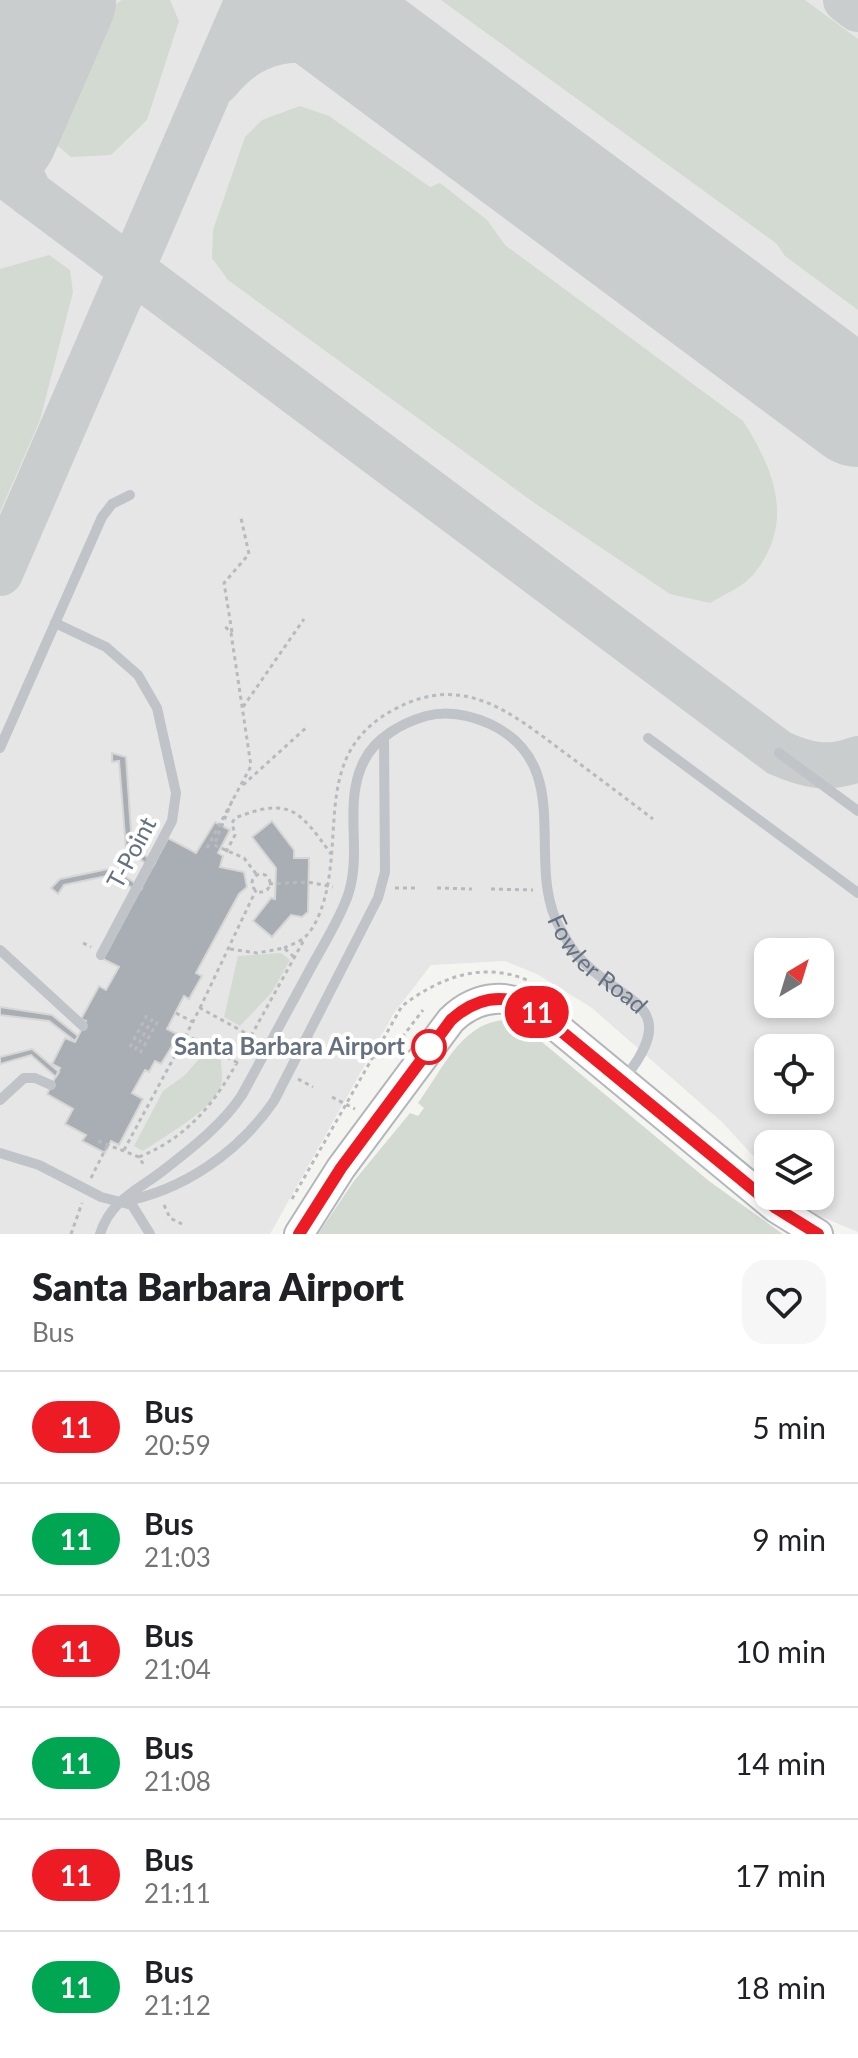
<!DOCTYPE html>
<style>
:root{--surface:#fff;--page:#f6f6f6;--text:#202124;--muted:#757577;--line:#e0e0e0}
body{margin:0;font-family:Lato,sans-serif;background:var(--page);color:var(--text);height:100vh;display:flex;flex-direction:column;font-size:30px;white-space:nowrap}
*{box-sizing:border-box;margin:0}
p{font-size:26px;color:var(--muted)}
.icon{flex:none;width:44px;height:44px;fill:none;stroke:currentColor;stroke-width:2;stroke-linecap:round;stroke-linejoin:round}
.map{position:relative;height:1234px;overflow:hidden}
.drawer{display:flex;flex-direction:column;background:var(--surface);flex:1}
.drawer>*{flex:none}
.badge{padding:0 16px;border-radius:26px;font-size:28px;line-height:52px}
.needle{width:52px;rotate:38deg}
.tools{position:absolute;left:754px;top:938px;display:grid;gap:16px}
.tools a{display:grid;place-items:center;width:80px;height:80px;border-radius:16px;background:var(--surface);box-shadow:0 4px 12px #0003;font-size:40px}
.map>.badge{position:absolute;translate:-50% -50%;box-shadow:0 0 0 4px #fff}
.round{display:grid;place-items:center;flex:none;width:84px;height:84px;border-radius:24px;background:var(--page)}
.summary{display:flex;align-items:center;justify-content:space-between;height:136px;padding:0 32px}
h1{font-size:38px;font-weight:800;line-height:60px}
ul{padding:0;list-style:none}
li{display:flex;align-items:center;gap:24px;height:112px;padding:0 32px;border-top:2px solid var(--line)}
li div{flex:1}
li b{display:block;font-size:30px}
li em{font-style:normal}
li .badge{min-width:88px;font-weight:700;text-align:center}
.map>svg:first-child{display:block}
.built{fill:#e5e6e5;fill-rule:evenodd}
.green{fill:#d3dad1}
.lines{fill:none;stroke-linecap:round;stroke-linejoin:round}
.taxiway{stroke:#cacdce;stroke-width:46}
.runway{stroke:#cacdce;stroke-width:116}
.building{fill:#a9aeb5;stroke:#d6d6d4;stroke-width:2}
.secondary-casing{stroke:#b3b6bb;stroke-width:32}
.path{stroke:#b8babd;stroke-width:3;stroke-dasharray:4 4;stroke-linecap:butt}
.lane{stroke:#c0c3c7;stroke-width:10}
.secondary{stroke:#fff;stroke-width:28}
.line-casing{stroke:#fff;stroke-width:18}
.line{stroke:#ed1c24;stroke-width:12}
.stop-dot{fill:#fff;stroke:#ed1c24;stroke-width:4}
.labels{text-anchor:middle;stroke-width:8;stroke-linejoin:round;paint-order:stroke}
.street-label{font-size:24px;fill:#657081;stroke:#fff}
.stop-label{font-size:24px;font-weight:bold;fill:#657081;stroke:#fff;text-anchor:end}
</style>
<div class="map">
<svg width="858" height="1234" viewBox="0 0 858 1234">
<rect width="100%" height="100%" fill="#f4f5f1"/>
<!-- built -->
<path class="built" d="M0 0H858V1232L810 1212 786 1196H820V1144H768V1172L722 1122 592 1008 537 974 505 961 431 965 394 1013 270 1234H0ZM768 952H820V1004H768ZM768 1048H820V1100H768Z"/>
<!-- green -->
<path class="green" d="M0 0H27L21 20 0 41Z
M122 0H170L179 21 147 120 111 155 71 157 52 141 47 114 79 48 102 13Z
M441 0H805L858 39V310L785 256 777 244Z
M300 106 329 116 430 187 440 183 487 220 505 245 743 421C775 471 796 524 752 576 742 587 723 595 710 603L670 594 536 504 228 280 212 258 213 230 245 137 262 120Z
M49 255 70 270 73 292 40 420 0 512V269Z
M281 953 290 960 272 992 240 1026 224 1017 238 956Z
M502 1020 512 1022 536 1037 709 1181 783 1234H318L354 1181 410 1113 418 1116 424 1108 418 1103C441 1072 460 1025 502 1020Z
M206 1051 221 1060C221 1068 223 1079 221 1086 213 1109 164 1137 143 1151L134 1146 163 1091 185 1075Z"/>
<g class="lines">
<!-- taxiway -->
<path class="taxiway" d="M319 0 331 18
M846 0 858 9
M0 77 36 51
M217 82C261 27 310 37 372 48
M9 111 12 156 30 194
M0 171 779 753C808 766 828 770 858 759
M0 573 248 0"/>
<!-- runway -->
<path class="runway" d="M308 0 858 409
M0 133 58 0"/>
</g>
<!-- building -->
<path class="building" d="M112 753 126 757 132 846 155 863 152 868 126 849 119 761 112 762Z
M272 821 294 850V858H309L308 912 302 917 291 915 272 937 253 921 271 898 275 899 276 868 252 837Z
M215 822 230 830 218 853 223 856 220 867 244 872 247 887 239 894 196 973 202 976 189 999 184 996 167 1029 179 1035 161 1064 155 1061 149 1072 145 1070 132 1093 143 1099 119 1145 111 1141 105 1153 82 1141 86 1135 65 1124 73 1109 47 1094 60 1068 52 1064 65 1038 75 1042 86 1021 81 1019 99 986 106 990 119 967 103 959 168 838 196 853Z
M113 868 142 888 139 892 111 875 64 885 58 894 51 888 60 879Z
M0 1007 52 1015 78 1036 75 1041 49 1021 0 1015Z
M32 1049 59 1072 56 1077 31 1055 0 1064V1057Z"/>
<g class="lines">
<!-- secondary casing -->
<g class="secondary-casing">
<path id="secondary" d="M299 1234 341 1168 451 1020C478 994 511 992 541 1014L776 1208 818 1234"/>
</g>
<!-- path -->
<path class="path" d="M232 632 224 583 249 554 241 518
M243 707 304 619
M243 785 308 726
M232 801 214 845 244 858 257 875
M207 848 251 766 231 633 224 625
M226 852 235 835 232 823 235 818C290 796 300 811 331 854
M252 883a9 9 0 1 1 18 0a9 9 0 1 1-18 0Z
M269 884 308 882 333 887
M395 888H419
M437 888 472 889
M491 889 533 890
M83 943 91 947
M284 948C290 945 300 942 305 937 316 927 323 906 326 893 342 823 317 750 395 709 464 672 511 713 565 753 595 775 624 797 653 819
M230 949 257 953 284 948 294 957
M200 1008 256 890
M176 1013 193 1022
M251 1036 305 938
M130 1047 147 1015
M135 1050 153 1018
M140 1053 158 1021
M372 1057H387L423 1010
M298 1079 313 1087
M332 1097 355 1109
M98 1141 139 1157 145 1167
M124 1150 186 1035
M139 1157C198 1133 224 1089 251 1036L200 1008 186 1035 238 1063
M91 1178 107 1146
M292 1199 402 1006C439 978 481 961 527 980
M164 1205 170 1218 182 1224
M71 1234 82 1203"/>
<!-- lane -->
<g class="lane">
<path d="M55 623 106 647 138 675 157 708 176 793 172 821 101 955"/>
<path d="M648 738 858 893"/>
<path d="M0 748 102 517 112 504 130 495"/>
<path d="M779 753 858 811"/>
<path d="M0 950 83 1026"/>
<path d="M0 1100 24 1078H35L51 1085"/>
<path d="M0 1153 39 1165 101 1197 132 1205 150 1234"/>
<path d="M121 1202C183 1191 239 1152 274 1101L378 898 385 872 384 738"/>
<path id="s1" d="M100 1234C111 1199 139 1190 165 1169 193 1147 222 1125 242 1095 266 1051 290 1007 314 962 326 940 341 917 349 892 362 849 343 802 364 761 375 738 402 723 426 716 449 710 470 715 490 724 579 766 522 864 561 930 566 938 571 949 578 956 619 1004 686 1001 624 1079"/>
</g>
<!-- secondary -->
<use href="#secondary" class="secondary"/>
</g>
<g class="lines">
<!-- line casing -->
<g class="line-casing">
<path id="line" d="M299 1234 341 1168 451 1020C475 998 503 992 533 1008L776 1208 818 1234"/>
</g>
<!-- line -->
<use href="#line" class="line"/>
</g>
<!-- markers -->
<circle class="stop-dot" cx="429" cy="1047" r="16"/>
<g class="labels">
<!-- street labels -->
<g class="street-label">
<text transform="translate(132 853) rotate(-62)" y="8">T-Point</text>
<text dy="8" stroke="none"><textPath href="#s1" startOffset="988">Fowler Road</textPath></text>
</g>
<!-- stop labels -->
<g class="stop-label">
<text x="405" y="1055">Santa Barbara Airport</text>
</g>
</g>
</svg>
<div class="tools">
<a><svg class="needle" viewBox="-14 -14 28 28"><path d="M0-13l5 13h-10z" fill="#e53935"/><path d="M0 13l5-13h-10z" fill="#757577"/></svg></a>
<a><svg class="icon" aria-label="locate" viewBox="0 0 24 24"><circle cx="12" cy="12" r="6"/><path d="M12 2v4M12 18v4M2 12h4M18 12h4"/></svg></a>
<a><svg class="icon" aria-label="layers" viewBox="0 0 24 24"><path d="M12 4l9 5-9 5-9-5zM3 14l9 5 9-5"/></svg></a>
</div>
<b class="badge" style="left:537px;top:1012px;background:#ed1c24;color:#fff">11</b>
</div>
<section class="drawer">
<div class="summary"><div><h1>Santa Barbara Airport</h1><p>Bus</p></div><a class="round"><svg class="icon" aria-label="heart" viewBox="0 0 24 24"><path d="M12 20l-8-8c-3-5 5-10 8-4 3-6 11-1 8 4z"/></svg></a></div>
<ul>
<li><span class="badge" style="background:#ed1c24;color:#fff">11</span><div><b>Bus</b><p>20:59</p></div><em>5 min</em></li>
<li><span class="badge" style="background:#00a651;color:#fff">11</span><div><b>Bus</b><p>21:03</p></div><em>9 min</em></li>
<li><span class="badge" style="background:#ed1c24;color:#fff">11</span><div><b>Bus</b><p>21:04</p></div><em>10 min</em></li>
<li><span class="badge" style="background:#00a651;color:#fff">11</span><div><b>Bus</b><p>21:08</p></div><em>14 min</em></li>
<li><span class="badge" style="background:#ed1c24;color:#fff">11</span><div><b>Bus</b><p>21:11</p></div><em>17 min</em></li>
<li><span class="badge" style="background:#00a651;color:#fff">11</span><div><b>Bus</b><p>21:12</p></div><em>18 min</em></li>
</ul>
</section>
